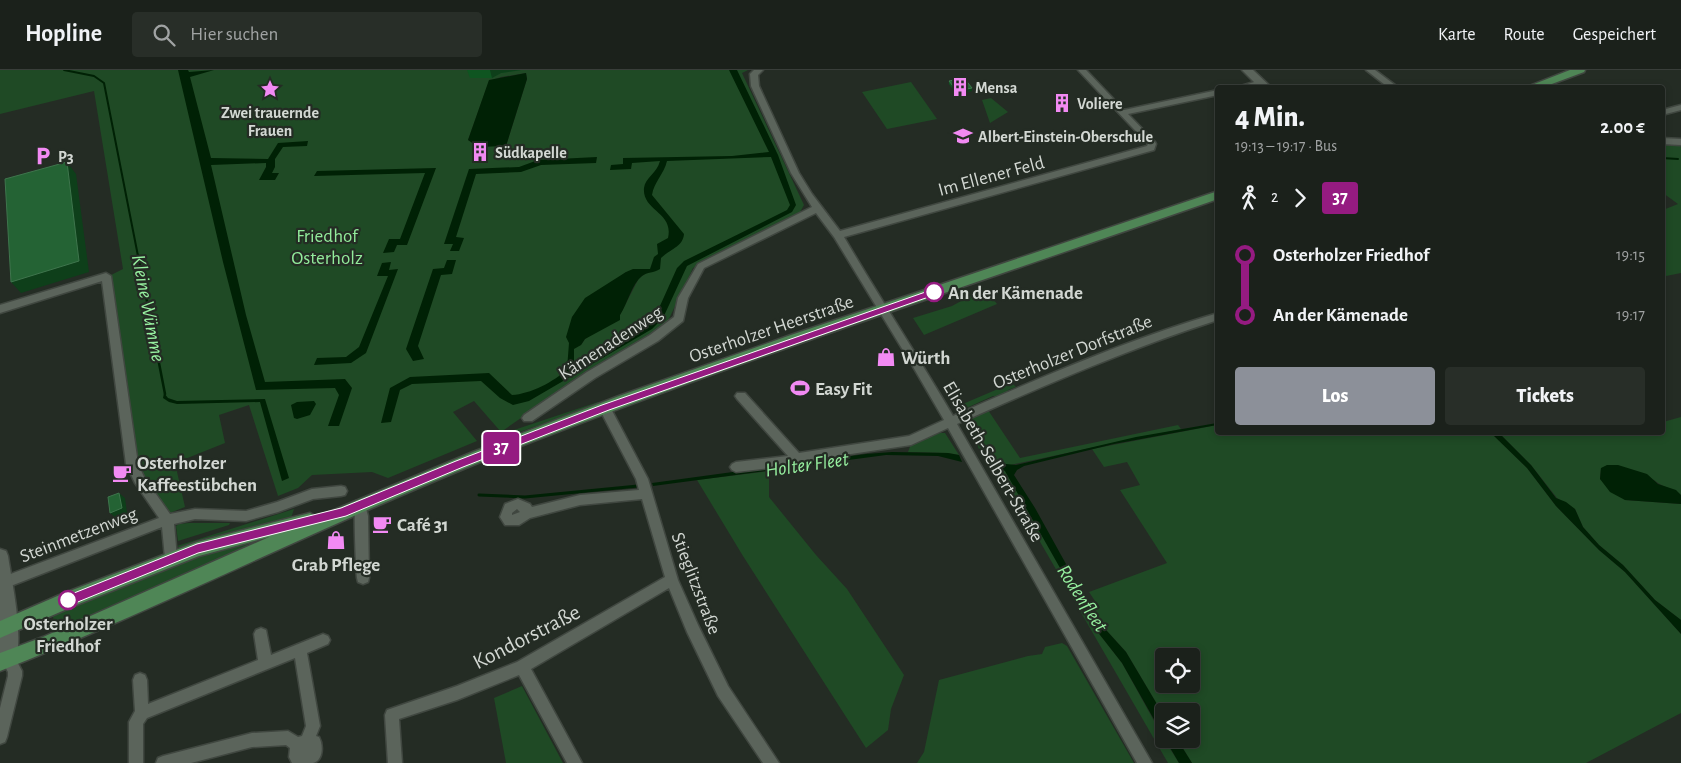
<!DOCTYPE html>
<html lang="de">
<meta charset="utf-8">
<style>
:root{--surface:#1b211b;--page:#282e28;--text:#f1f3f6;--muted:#a0a3a3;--line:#393e3a;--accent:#8c9099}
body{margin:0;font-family:"Alegreya Sans",sans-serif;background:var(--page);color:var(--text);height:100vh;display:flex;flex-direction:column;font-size:19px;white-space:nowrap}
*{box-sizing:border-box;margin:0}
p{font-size:16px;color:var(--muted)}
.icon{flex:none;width:28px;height:28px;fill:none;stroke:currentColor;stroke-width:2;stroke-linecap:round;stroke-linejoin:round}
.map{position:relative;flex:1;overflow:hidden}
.details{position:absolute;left:1215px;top:15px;width:450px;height:350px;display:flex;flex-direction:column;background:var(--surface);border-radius:5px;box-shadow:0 2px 8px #0003,0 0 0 1px var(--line)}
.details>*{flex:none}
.badge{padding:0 10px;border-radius:4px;font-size:18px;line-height:32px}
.controls{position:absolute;left:1155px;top:578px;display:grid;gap:10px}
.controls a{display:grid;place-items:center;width:45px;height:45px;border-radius:5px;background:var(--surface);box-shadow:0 2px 8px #0003,0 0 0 1px var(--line);font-size:25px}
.map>.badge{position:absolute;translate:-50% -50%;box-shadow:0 0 0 2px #fff}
.legs{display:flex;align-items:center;gap:8px;height:55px;padding:0 20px;font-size:16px}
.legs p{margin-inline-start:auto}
.headline{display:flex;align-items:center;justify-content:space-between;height:85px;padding:0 20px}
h1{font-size:28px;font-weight:800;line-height:38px}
.action{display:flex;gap:10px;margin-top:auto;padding:10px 20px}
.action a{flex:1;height:58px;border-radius:5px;background:var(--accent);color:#fff;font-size:20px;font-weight:800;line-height:58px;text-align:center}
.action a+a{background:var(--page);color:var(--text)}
ul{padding:0 20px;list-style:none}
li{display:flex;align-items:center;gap:18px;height:60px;font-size:19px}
li i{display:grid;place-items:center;width:8px;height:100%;margin:0 6px;background:currentColor}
li i::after{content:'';width:12px;height:12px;margin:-6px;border:4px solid;border-radius:50%;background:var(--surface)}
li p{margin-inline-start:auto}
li:first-child i{background:linear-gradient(#0000 50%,currentColor 0)}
li:last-child i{background:linear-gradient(currentColor 50%,#0000 0)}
header{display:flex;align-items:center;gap:30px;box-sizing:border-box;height:70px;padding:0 25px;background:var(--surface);border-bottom:1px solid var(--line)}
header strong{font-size:24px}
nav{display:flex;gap:28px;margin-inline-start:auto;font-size:18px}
.search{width:350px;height:45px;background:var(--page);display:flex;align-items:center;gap:12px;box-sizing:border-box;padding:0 18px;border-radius:5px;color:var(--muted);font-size:19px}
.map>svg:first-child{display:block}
.green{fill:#1f4a25;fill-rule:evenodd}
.water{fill:#002105;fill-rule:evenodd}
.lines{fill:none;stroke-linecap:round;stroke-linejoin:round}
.stream-far2{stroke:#002105;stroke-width:2}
.stream-far1{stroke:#002105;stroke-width:2.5}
.stream{stroke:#002105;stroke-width:3}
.minor-casing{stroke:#404740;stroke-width:3}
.secondary-casing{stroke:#404740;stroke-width:3}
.primary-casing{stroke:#404740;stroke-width:3}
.minor{fill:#5b645b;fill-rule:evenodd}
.secondary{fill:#5b645b;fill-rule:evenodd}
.primary{fill:#4f8656;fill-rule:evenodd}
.wall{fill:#0f5521}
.shaded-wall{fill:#0e3f1a}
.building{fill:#246334;stroke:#3f754d}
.line-1{fill:#951b81;stroke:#fff}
.stop-1-dot{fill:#fff;stroke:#951b81;stroke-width:2.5}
.labels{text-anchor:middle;stroke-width:4.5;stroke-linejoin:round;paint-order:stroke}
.far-poi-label{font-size:16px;font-weight:bold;fill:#d2d7d2;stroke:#242c24;text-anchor:start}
.street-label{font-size:19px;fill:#d2d7d2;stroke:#242c24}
.park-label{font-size:19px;fill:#92eb9b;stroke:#242c24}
.stop-label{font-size:19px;font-weight:bold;fill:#d2d7d2;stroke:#242c24;text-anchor:start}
.poi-label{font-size:19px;font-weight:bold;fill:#d2d7d2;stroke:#242c24;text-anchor:start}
.water-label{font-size:20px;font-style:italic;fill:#97f1a0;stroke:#242c24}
.near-street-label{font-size:22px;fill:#d2d7d2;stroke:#242c24}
</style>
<header>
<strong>Hopline</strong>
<div class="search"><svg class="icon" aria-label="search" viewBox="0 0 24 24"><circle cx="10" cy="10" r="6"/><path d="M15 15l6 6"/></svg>Hier suchen</div>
<nav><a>Karte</a><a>Route</a><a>Gespeichert</a></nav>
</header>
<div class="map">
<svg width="1681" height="693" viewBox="0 0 1681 693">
<rect width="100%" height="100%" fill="#242c24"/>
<!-- green -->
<path class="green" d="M0 0H748L742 3 804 135 800 142 693 198 667 253 659 260 567 316 501 362 474 331 453 342 477 371 388 408 372 402 312 405 298 418 278 426 249 335 219 345 225 373 175 393 185 437 162 446 136 408 109 206 123 199 94 21 0 44ZM526 3 527 9 506 76 476 74 468 70 489 11 501 7ZM626 202 645 204 639 208 620 245 585 269 581 275 569 278 572 247Z
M911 12 937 49 887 59 862 22Z
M991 28 1008 42 990 53 982 30Z
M1663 73 1678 74 1681 77V203L1666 206 1663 204V140L1678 134 1663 123Z
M985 218 997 234 924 265 913 248 952 236Z
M1012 313 1016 317 1008 320 1006 324 997 327 993 326 962 340 958 336Z
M598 332 599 335C572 345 544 353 517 363L514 360Z
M988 340 1020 388 1178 355 1181 359 1010 395 986 392C977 379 974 363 966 349Z
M1681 347V425C1673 418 1661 417 1654 410L1601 398 1600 409 1625 430 1681 434V550L1655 530 1623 495 1599 475 1583 457 1575 439 1557 428 1531 395 1499 363 1662 362 1663 352Z
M1217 355 1218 362 1491 363 1527 398 1556 436 1599 480 1625 502 1681 564V643L1586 693H1192L1177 669H1191V641H1164V646L1126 582 1097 550 1090 537 1097 534 1089 522 1167 493 1120 420 1140 415 1127 392 1104 397 1092 379ZM1164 586H1191V614H1164Z
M940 363H945L959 385 948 383 908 382 911 374Z
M988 395 998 396 1005 401 1031 444 1025 445 1013 422 996 408Z
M769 401V427L816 485 847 519 904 605 891 639 888 660 866 678 743 486 697 410Z
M294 439 291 448 228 463 181 478 177 476Z
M1034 449 1093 556 1122 593 1164 669 1179 693H1168L1028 451Z
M189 453H230L229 455 178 471 176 456 179 454Z
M248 472 247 478 55 564 53 546 167 494Z
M1062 573 1067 576 1134 693H917L924 682 939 610 1028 586 1042 584 1045 577Z
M522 616 563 693H506L494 628Z"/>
<!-- water -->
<path class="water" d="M178 0H188L189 2 214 0 190 7 211 88 268 89 278 73 308 71 307 76 283 77 275 89V97L272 103H279L275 110H259L266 97V93L211 95 246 245 265 312 345 309 352 318 339 356H328L339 325 335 318 256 320 223 192Z
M729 0H737L778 85 796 135 792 142 687 196 663 248 652 259 529 331 513 335 500 328 481 311 412 314 400 320 391 352 381 353 390 318 410 307 489 303 512 325C530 324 554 312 567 299L569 273 566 267 572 247 585 228 626 202 633 199H650L654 187 658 184 657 174 668 168C674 142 642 141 644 118 645 108 657 103 660 91L632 93 631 99 610 100 611 95 623 94V88L732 86 769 82ZM771 87 790 135 787 140 684 191 677 198 655 247 646 255 578 295 574 294V279L581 275 585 269 620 250V245C628 233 631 215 642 206 647 202 654 203 660 199L661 188C670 179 683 177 684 164L652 125C654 112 664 104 667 91Z
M526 3 527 9 506 76 478 77 468 70 489 10Z
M597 87 596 93 541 95 521 102 476 104 456 167 464 168 459 181H450L453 174H444L469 99 519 97 538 90Z
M436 98 407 175H397L394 182 383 183 389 169H400L425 103 314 106 317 101Z
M447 190H456L452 204 441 205 418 276 424 289 413 291 406 279 433 199 444 198Z
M391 192 389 200 398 199 366 283 351 293 314 295 317 288 346 287 359 277 388 206H377L382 193Z
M164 323 168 328 177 331 265 329 289 408 282 411 260 332 177 334 169 332 163 328Z
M314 331 316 334 310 345 297 349 294 348 291 335 297 332Z
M1217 353V355L1114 374 1024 396 1017 400 1014 405 1035 438 1097 550 1126 582 1164 646V667L1122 593 1093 556 1005 401 998 396 988 395 986 392 1016 395 1136 367Z
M1491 363H1499L1531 395 1556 428 1566 432 1575 439 1583 457 1599 475 1623 495 1655 530 1681 550V564L1625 502 1599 480 1556 436 1527 398Z
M892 382 948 383 959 385 962 392 938 386 886 385 653 416 652 413 866 384Z
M1607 395H1618L1647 404 1658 414 1676 420 1681 425V434L1625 430 1610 422 1600 409 1601 398Z
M1165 669H1177L1192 693H1179Z"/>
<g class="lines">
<!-- stream-far2 -->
<path class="stream-far2" d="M64 0 94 6 104 13 138 186
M1662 88 1678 89"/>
<!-- stream-far1 -->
<path class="stream-far1" d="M138 185 165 324"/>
<!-- stream -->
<path class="stream" d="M479 425 525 427 638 416"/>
<!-- minor casing -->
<g class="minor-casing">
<path id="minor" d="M754 0H763L758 5 759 16 799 103 812 124 840 161 1147 76 1148 74 1078 0H1086L1124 40 1218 20V25L1128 44 1155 72 1156 74 1154 80 844 167C879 227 918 286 953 346 1040 308 1126 270 1218 243V250C1128 279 1043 316 957 354L1152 693H1137L948 358 911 375 804 391 786 396 736 402 732 400 730 397 732 394 736 392 788 386 737 329 735 326 737 323H745L799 383 909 366 944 350 912 295 834 167 816 143 704 198 688 228 683 251 658 271 595 308 532 351H524L522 348 524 345 587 302 650 265 674 247 678 228 698 194 812 137 791 103 751 16 750 4Z
M1366 0H1375L1399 18H1389Z
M1261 10 1265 12 1264 14 1249 18H1234Z
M1681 35V40L1662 45V40Z
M1662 68 1681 69V75L1662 74Z
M106 203 111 206 138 394 144 407 170 444 195 439 246 441 277 432 312 419 341 416 345 417 347 421 345 425 341 426 313 429 278 442 246 451 195 449 174 454 177 488 175 492 171 494 167 492 165 488 162 457 3 519 0 518V508L159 448 135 413 126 394 102 211 0 243V235Z
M605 334 609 335 648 409 678 510 698 555 728 616 779 693H763L718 626 687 562 669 518 531 599 582 693H567L519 605 457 630 399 649 402 693H388L385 645 387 640 457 616 517 592 665 507 642 429 580 435 530 448 519 455H505L500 447 505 434 518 429 530 434 532 437 580 425 639 420 636 409 599 338 601 335ZM517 439 520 442 512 445V443Z
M360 430 364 431 368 446 369 508 368 512 363 514 358 512 357 508C356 497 353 436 356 431Z
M261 558 266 560 271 585 323 564 328 566 330 570 328 574 307 583 320 656 316 666 319 667C323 674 324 690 313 693 307 693 298 693 292 693L289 687 290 678 286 675 252 677 191 693H156L158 688 163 686 252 663 288 661 298 667 302 666 306 656 295 588 147 648 143 654V693H129V652L135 641 133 610 135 605 140 603 145 605 147 610 148 634 258 590 254 564 256 560Z
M8 583 13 584 22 601V606L7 667 5 672 0 674V638L8 606V602L1 589 3 584Z"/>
</g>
<!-- secondary casing -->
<g class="secondary-casing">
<path id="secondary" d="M1242 0H1253L1272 18H1260Z
M0 479 6 481 8 486C12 513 25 571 14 595L8 598 2 595 0 591Z"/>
</g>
<!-- primary casing -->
<g class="primary-casing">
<path id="primary" d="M1570 0H1585L1584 2 1541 18H1524Z
M1218 121V129C974 214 728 294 488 389 323 455 165 536 0 601V583L43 567 269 467 199 486 74 536 0 568V551L62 524 197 472 310 443 317 447 473 382 619 326 788 266Z"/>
</g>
<!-- minor -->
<use href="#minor" class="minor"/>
<!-- secondary -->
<use href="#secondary" class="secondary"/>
<!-- primary -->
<use href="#primary" class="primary"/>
</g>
<!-- wall -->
<path class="wall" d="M467 0H521L501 3 492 8H470Z
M949 11 972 21 956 24 949 14Z"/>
<!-- shaded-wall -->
<path class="shaded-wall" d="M490 0H521L501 3 492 8Z
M972 18V21L956 24 957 21Z
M67 92 76 104 89 202 21 223 11 212Z
M119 423 125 428 127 443 116 448 110 443Z"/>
<!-- building -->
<path class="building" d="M964 8 972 18 957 21 949 11Z
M1633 15 1638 18H1627Z
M67 92 79 191 11 212 5 109Z
M119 423 122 438 110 443 108 427Z"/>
<!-- line-1 -->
<path class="line-1" d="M934 219 937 220V224L609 340 463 397 346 446 198 483 68 536 64 534 62 530 64 527 197 474 341 438 456 391 602 335Z"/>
<!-- icons -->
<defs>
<g id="building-bare" transform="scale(1.5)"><path d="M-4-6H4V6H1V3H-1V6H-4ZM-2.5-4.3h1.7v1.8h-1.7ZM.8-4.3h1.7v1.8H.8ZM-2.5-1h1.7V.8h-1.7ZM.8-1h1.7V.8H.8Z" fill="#f28af3" stroke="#242c24" stroke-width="2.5" paint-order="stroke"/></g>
<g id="sight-bare" transform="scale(1.5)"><path d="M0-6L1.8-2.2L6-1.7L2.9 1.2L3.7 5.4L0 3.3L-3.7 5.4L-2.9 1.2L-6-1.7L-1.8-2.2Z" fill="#f28af3" stroke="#242c24" stroke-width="2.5" paint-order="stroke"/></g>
<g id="school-bare" transform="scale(1.5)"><path d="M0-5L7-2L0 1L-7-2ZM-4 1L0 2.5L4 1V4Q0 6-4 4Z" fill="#f28af3" stroke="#242c24" stroke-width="2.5" paint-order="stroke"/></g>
<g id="parking-bare" transform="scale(1.5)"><path d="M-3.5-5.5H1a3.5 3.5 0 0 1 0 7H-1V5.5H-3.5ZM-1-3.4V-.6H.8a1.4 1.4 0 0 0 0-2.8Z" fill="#f28af3" stroke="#242c24" stroke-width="2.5" paint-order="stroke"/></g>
<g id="shop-bare" transform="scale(1.5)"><path d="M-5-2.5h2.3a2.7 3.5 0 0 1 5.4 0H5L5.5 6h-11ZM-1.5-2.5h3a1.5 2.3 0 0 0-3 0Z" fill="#f28af3" stroke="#242c24" stroke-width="2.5" paint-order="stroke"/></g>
<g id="stadium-bare" transform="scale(1.5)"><path d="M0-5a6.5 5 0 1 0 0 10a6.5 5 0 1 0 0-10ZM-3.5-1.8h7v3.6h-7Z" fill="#f28af3" stroke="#242c24" stroke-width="2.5" paint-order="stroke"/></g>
<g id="cafe-bare" transform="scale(1.5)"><path d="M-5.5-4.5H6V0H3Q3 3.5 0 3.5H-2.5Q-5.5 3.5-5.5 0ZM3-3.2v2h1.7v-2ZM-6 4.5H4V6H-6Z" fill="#f28af3" stroke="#242c24" stroke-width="2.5" paint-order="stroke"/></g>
</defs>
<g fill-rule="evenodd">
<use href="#building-bare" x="960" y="17"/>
<use href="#sight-bare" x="270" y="19"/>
<use href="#building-bare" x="1062" y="33"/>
<use href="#school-bare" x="963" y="66"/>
<use href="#building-bare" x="480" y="82"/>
<use href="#parking-bare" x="43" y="86"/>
<use href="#shop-bare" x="886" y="287"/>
<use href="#stadium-bare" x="800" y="318"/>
<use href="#cafe-bare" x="122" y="403"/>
<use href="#cafe-bare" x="382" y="454"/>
<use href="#shop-bare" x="336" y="470"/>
</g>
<!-- markers -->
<g class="stop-1-dot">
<circle cx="934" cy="222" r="9"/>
<circle cx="68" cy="530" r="9"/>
</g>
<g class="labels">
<!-- far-poi labels -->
<g class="far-poi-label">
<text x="975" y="23">Mensa</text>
<text x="1077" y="39">Voliere</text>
<text x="270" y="48" text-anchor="middle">Zwei trauernde<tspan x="270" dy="18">Frauen</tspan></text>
<text x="978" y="72">Albert-Einstein-Oberschule</text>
<text x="495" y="88">Südkapelle</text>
<text x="58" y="92">P3</text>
</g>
<!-- street labels -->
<g class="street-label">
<text transform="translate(991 105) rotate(-15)" y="7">Im Ellener Feld</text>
<text transform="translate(771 258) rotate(-19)" y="7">Osterholzer Heerstraße</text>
<text transform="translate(610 272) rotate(-33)" y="7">Kämenadenweg</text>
<text transform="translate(1072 281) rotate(-22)" y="7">Osterholzer Dorfstraße</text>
<text transform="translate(994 391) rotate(60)" y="7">Elisabeth-Selbert-Straße</text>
<text transform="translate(78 464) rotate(-21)" y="7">Steinmetzenweg</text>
<text transform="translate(697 513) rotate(69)" y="7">Stieglitzstraße</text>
</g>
<!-- park labels -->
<g class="park-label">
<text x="327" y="172">Friedhof<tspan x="327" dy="22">Osterholz</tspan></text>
</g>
<!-- stop labels -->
<g class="stop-label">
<text x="948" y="229">An der Kämenade</text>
<text x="68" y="560" text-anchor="middle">Osterholzer<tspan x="68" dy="22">Friedhof</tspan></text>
</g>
<!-- poi labels -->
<g class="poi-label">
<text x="901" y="294">Würth</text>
<text x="815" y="325">Easy Fit</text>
<text x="137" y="399">Osterholzer<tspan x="137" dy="22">Kaffeestübchen</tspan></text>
<text x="397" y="461">Café 31</text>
<text x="336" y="501" text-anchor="middle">Grab Pflege</text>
</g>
<!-- water labels -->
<g class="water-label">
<text transform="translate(149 238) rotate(79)" y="7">Kleine Wümme</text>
<text transform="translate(807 394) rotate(-8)" y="7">Holter Fleet</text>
<text transform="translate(1083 528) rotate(57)" y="7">Rodenfleet</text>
</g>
<!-- near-street labels -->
<g class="near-street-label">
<text transform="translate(526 566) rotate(-27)" y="8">Kondorstraße</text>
</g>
</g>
</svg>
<div class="controls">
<a><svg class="icon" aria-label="locate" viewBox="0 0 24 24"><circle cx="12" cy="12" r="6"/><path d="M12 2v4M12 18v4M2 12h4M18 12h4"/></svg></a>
<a><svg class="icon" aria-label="layers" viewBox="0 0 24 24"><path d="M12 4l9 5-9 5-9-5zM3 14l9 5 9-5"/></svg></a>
</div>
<b class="badge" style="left:501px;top:378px;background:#951b81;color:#fff">37</b>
<section class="details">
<div class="headline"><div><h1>4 Min.</h1><p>19:13 – 19:17 · Bus</p></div><b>2.00 €</b></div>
<div class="legs"><svg class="icon" aria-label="walk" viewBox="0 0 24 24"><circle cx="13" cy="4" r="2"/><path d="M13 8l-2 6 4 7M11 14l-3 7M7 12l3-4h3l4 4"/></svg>2<svg class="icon" aria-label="forward" viewBox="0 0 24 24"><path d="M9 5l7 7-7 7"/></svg><b class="badge" style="background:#951b81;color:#fff">37</b></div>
<ul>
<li><i style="color:#951b81"></i><b>Osterholzer Friedhof</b><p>19:15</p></li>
<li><i style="color:#951b81"></i><b>An der Kämenade</b><p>19:17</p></li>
</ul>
<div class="action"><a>Los</a><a>Tickets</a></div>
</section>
</div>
